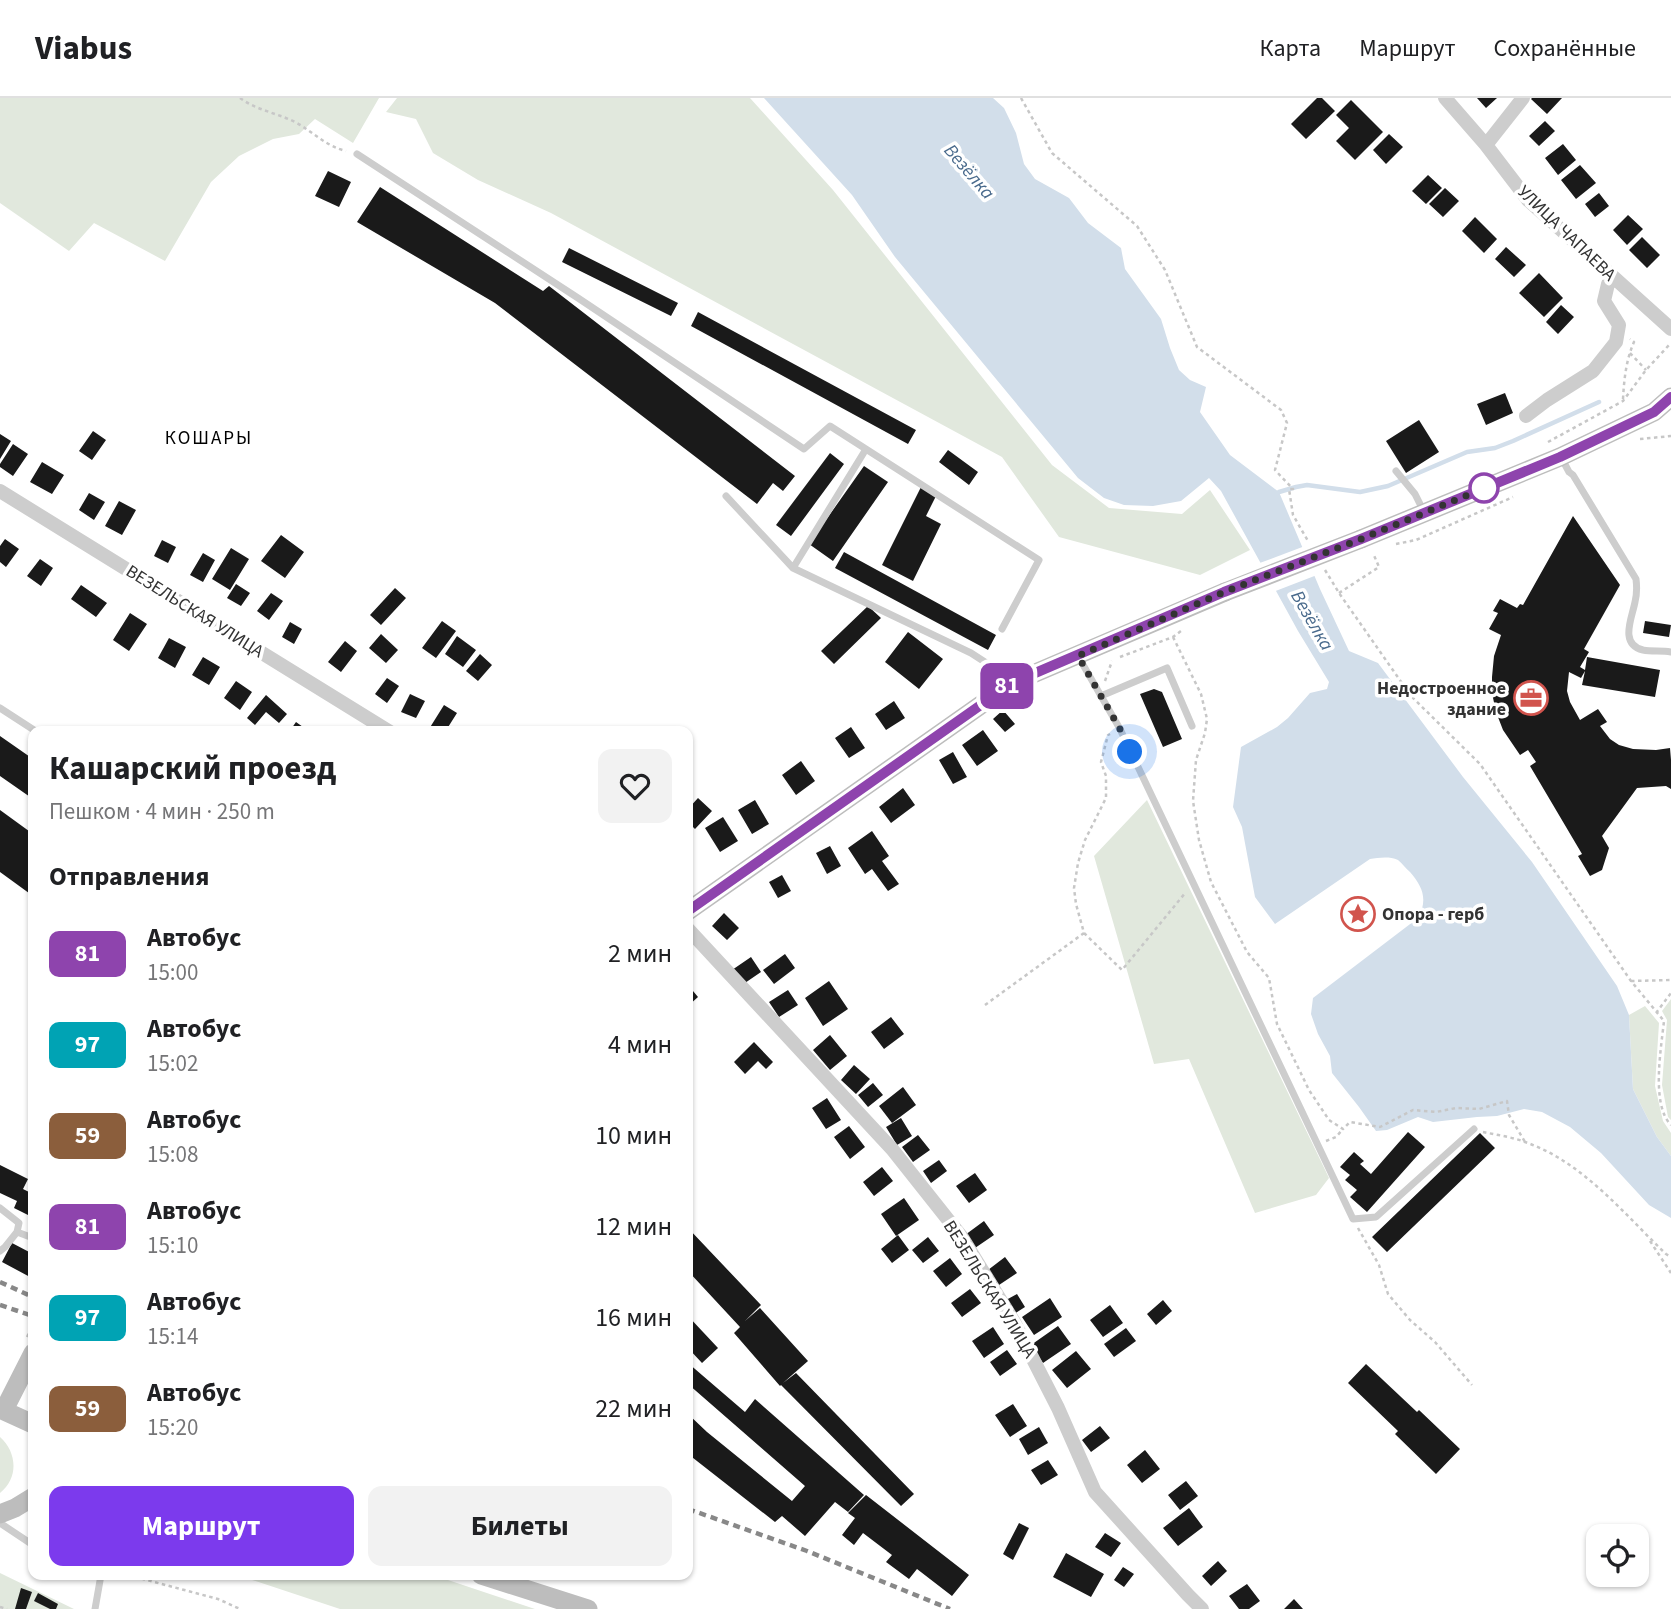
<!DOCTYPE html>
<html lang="ru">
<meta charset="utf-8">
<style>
:root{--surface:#fff;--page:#f2f2f2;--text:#202124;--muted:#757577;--line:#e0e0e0;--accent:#7c3aed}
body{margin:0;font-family:"Source Sans 3",sans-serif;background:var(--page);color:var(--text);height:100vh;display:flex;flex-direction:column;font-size:26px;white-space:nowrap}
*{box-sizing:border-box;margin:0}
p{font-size:23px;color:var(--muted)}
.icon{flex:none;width:38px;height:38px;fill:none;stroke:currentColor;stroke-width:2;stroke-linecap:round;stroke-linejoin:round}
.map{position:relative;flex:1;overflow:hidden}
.drawer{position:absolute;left:28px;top:628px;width:665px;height:854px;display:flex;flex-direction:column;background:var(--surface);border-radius:14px;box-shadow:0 2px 5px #0004}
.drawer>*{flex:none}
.badge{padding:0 14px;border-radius:10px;font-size:24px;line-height:46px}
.buttons{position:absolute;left:1586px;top:1426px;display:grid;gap:14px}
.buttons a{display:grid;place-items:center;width:63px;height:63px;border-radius:14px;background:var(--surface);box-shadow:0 2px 5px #0004;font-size:35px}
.you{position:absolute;width:35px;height:35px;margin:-18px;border:5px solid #fff;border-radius:50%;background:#1a73e8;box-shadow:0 0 0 10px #1a73e833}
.map>.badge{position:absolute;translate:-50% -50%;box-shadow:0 0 0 4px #fff}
h2{padding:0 21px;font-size:26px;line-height:63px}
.round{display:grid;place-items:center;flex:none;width:74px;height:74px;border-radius:14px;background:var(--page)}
.overview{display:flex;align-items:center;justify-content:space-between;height:119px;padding:0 21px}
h1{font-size:33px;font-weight:700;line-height:52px}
.cta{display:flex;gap:14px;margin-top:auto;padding:14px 21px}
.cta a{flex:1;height:80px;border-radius:14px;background:var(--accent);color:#fff;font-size:28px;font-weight:700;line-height:80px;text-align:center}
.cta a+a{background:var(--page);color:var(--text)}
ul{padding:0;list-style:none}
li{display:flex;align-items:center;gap:21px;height:91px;padding:0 21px}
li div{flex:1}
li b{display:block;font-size:26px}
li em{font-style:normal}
li .badge{min-width:77px;font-weight:700;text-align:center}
header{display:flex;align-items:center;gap:42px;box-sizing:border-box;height:98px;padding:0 35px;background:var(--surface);border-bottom:2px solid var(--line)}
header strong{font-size:33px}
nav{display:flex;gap:38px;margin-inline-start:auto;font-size:24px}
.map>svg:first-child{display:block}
.green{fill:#e1e8dd}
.water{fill:#d2deea}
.pier{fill:#fff}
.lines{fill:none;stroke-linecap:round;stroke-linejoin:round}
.stream{stroke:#d2deea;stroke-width:4.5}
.building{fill:#1a1a1a}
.path{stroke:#c7c7c7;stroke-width:2.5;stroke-dasharray:3.5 3.5;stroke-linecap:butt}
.lane{stroke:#cdcdcd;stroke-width:7}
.street{stroke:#cdcdcd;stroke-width:14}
.secondary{stroke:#bdbdbd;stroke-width:19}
.rail{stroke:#888;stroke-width:4.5;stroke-dasharray:7 5;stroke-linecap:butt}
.secondary-bridge{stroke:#bdbdbd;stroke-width:19}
.line-casing{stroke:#fff;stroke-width:16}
.line{stroke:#8e44ad;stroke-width:10}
.walk{stroke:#333;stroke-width:7;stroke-dasharray:0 12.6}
.stop-dot{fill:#fff;stroke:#8e44ad;stroke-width:3.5}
.labels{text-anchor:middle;stroke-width:7;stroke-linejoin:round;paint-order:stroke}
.street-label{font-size:18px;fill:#333;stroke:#fff}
.poi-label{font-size:18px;font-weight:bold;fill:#333;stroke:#fff;text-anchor:end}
.water-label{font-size:19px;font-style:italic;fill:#496a8c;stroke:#fff}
.neighbourhood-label{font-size:19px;letter-spacing:2px;fill:#000;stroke:#fff}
</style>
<header>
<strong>Viabus</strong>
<nav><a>Карта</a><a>Маршрут</a><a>Сохранённые</a></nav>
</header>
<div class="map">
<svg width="1671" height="1511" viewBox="0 0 1671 1511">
<rect width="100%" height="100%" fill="#fff"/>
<!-- green -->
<path class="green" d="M0 0H379L353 45 315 21 299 36 273 41 239 58 211 84 165 163 94 125 69 153 0 105Z
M397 0H750L833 92 1052 367 1109 410 1182 416 1210 392 1250 452 1200 477 1059 439 1002 359 551 115 478 82 433 55 416 21 386 14Z
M1147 702 1329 1080 1316 1097 1255 1115 1189 961 1154 966 1094 758Z
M1671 901V1022L1668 1019 1662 987 1667 922 1662 913Z
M1645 908 1659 925 1655 988 1663 1023 1671 1035V1058L1657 1039 1633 991 1629 917Z
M0 1339C17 1354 19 1380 0 1395Z
M0 1475 74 1511H0Z
M237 1477H433L535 1511H340Z"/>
<!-- water -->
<path class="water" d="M764 0H993L1004 10 1016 35 1024 66 1035 81 1069 100 1088 125 1121 150 1125 171 1161 221 1170 250 1179 272 1190 282 1206 289 1200 314 1230 357 1279 394 1320 491 1349 553 1378 565 1463 679 1532 764 1617 888 1629 917 1633 991 1657 1039 1671 1058V1120L1649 1107 1601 1055 1570 1029 1542 1014 1524 1011 1497 1018 1477 1019 1433 1024 1418 1019 1387 1032 1376 1033 1359 1009 1332 975 1330 958 1318 936 1311 916 1313 900 1418 820C1428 802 1423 789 1410 774 1406 771 1402 765 1398 762 1389 758 1378 760 1370 761L1275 826 1255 799 1242 729 1233 709 1241 649 1277 629 1288 620 1310 595 1327 591 1329 584 1298 533 1221 393 1209 380 1181 403 1153 408 1124 407 1104 400 1078 380 895 159 852 97Z"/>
<!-- pier -->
<path class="pier" d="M1305 448 1317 477 1273 494 1257 466Z"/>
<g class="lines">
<!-- stream -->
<path class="stream" d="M1279 394 1296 389 1307 387 1360 394 1388 388 1467 354 1495 350 1513 343 1599 304"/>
</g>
<!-- building -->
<path class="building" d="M1317 0H1322L1335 13 1306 41 1291 26Z
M1477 0H1497L1486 10Z
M1532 0H1562L1547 16 1531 1Z
M1351 2 1383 34 1355 62 1336 43 1349 30 1336 17Z
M1545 23 1555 33 1539 48 1529 38Z
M1389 36 1403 49 1386 66 1373 52Z
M1563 46 1576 62 1558 77 1545 60Z
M1580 67 1596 85 1576 101 1561 82Z
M328 73 351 84 339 109 315 98Z
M1428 77 1442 90 1426 106 1412 93Z
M380 89 543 193 549 188 795 378 783 393 773 385 757 406 495 205 357 124Z
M1445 90 1459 103 1443 119 1429 106Z
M1599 95 1609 108 1595 119 1585 106Z
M1628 117 1643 131 1627 147 1613 132Z
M1475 119 1497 141 1484 155 1462 133Z
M1642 139 1660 157 1647 170 1629 152Z
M1506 149 1526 167 1514 179 1495 161Z
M569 150 678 205 671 218 562 164Z
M1539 175 1563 200 1544 219 1519 195Z
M1561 207 1574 219 1558 236 1546 224Z
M698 214 916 332 908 346 691 228Z
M1505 295 1513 315 1486 327 1477 306Z
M1419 322 1439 354 1406 375 1386 343Z
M93 333 106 342 92 362 79 353Z
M0 336 11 343 0 361Z
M13 346 28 356 13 378 0 369V366Z
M948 352 978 374 969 387 939 364Z
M830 355 844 366 791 438 776 427Z
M42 364 64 377 52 396 30 384Z
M864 368 888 384 833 463 809 446Z
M921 389 937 396 926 418 941 426 913 483 882 467Z
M89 395 105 404 94 422 79 412Z
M119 403 136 412 122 437 105 428Z
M1573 418 1620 487 1584 551 1589 554 1580 569 1585 572 1587 559 1660 572 1655 599 1582 587 1585 573 1581 580 1569 574 1567 593 1570 604 1580 622 1598 611 1607 624 1600 628 1610 641 1619 647 1633 651 1656 652 1670 650 1671 662V691L1666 688 1637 690 1602 738 1609 750 1602 772 1590 778 1578 758 1582 756 1530 668 1536 664 1528 652 1520 657 1503 632 1496 614 1492 595V579L1494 558 1501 537 1489 531 1498 515 1493 513 1500 501 1517 510 1520 506 1523 507Z
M281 437 304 454 285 480 261 463Z
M5 441 19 451 6 469 0 464V448Z
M162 442 176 449 168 465 154 458Z
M231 450 249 461 230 492 212 481Z
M844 454 996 537 988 552 835 470Z
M203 455 215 462 203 484 190 477Z
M40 461 53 470 41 488 27 478Z
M236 486 250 495 241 508 227 500Z
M81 487 107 505 96 519 71 501Z
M395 490 406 500 381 527 370 517Z
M271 495 283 503 269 522 257 513Z
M868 508 881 520 834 566 821 553Z
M130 515 147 526 129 553 113 542Z
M442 523 456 533 436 560 422 550Z
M1645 523 1671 527 1669 539 1643 535Z
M290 524 302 531 294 546 282 539Z
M908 534 943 561 919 591 885 564Z
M381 536 398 552 386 565 369 550Z
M457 538 476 552 463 569 445 556Z
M169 540 186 549 175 570 158 560Z
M345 543 357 553 341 574 328 564Z
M480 556 492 567 478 583 466 573Z
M203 559 220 569 209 587 192 577Z
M387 580 399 588 387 605 375 596Z
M236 583 252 594 240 612 224 600Z
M1154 591 1162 594 1182 641 1163 649 1140 596Z
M410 596 425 603 416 620 401 614Z
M266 597 287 616 279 625 266 614 255 627 247 620Z
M894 603 905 620 886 632 875 616Z
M444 607 457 615 445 634H433L429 631Z
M1003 612 1015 626 1005 634 993 621Z
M296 624 310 634H289Z
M851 629 865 650 849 660 835 640Z
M983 632 998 653 977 668 962 647Z
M0 638 33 661V701L0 678Z
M953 654 967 679 953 686 939 662Z
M801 663 815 683 796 697 782 677Z
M903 690 915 707 891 725 879 709Z
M698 700 712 713 695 731 688 724V711Z
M755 702 769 726 752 736 738 712Z
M0 712 33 736V798L0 774Z
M723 719 738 743 720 754 705 730Z
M872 733 889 758 882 763 899 786 888 793 872 771 865 776 848 750Z
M830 748 841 768 827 776 816 755Z
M782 777 791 793 778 800 769 784Z
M724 815 739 830 727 842 712 828Z
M785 856 795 870 774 886 763 872Z
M751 859 761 874 742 887 732 872Z
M829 883 848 911 823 928 805 900Z
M688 887 698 899 688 908Z
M788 892 798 907 779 919 769 904Z
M891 919 904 936 884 951 871 934Z
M830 937 847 958 830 972 813 952Z
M754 944 773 964 766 971 758 963 745 976 734 964Z
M854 967 870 981 856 996 841 982Z
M873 985 883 997 868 1009 858 997Z
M903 989 916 1007 892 1025 879 1008Z
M827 1000 841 1022 826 1031 812 1010Z
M901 1020 912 1038 897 1047 886 1029Z
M849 1028 865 1049 850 1061 834 1039Z
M1408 1034 1425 1049 1367 1114 1350 1099 1357 1092 1345 1082 1350 1077 1340 1069 1354 1054 1364 1063 1360 1066 1371 1076Z
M1480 1035 1495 1050 1387 1154 1372 1139Z
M918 1037 930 1052 913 1064 902 1049Z
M939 1062 947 1073 931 1085 923 1073Z
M0 1067 28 1081 23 1091 33 1096V1127L29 1125 32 1119 14 1110 17 1103 0 1095Z
M882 1069 893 1083 874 1098 863 1084Z
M975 1075 987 1092 969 1105 956 1088Z
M904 1100 919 1122 896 1138 881 1116Z
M984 1123 994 1137 975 1150 965 1137Z
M688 1130 761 1207 745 1223 760 1210 808 1263 783 1285 796 1275 914 1396 901 1408 781 1287 780 1288 734 1235 740 1229 688 1173Z
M898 1137 909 1152 892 1165 881 1151Z
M928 1139 939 1153 923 1165 912 1152Z
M12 1145 33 1156V1172L30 1179 2 1164Z
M1005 1159 1017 1175 999 1187 988 1172Z
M950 1160 962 1176 946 1189 933 1173Z
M970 1191 981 1205 962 1219 951 1205Z
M1017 1196 1025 1209 1014 1216 1006 1202Z
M1050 1200 1062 1219 1034 1237 1022 1219Z
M1163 1202 1172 1213 1156 1227 1147 1216Z
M1110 1207 1123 1225 1103 1239 1090 1222Z
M688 1218 718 1250 702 1265 688 1250Z
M1058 1228 1071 1246 1043 1265 1031 1247Z
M993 1229 1004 1246 984 1260 972 1243Z
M1126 1230 1136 1243 1114 1259 1104 1246Z
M1007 1252 1017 1266 1000 1278 990 1264Z
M1076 1253 1091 1271 1067 1290 1052 1272Z
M688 1265 745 1314 755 1301 864 1397 848 1414 835 1404 805 1438 782 1418 775 1424 688 1356V1316L707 1334 792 1403 805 1388 688 1286Z
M1366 1266 1417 1314 1419 1312 1460 1351 1436 1376 1395 1336 1398 1333 1348 1285Z
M1013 1306 1027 1328 1010 1339 995 1317Z
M1100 1328 1110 1340 1091 1354 1082 1342Z
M1039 1329 1048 1345 1028 1357 1019 1341Z
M1145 1352 1160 1371 1142 1385 1127 1367Z
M1048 1362 1058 1377 1041 1387 1031 1372Z
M1186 1383 1198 1398 1180 1412 1168 1397Z
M866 1397 969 1477 952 1498 917 1471 909 1481 886 1464 892 1457 863 1435 854 1447 842 1437 855 1420 848 1415Z
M1189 1410 1203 1429 1178 1448 1163 1430Z
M1019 1425 1029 1430 1013 1462 1003 1456Z
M1105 1435 1121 1445 1111 1459 1095 1449Z
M1066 1455 1104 1476 1091 1499 1053 1479Z
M1218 1463 1227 1473 1211 1488 1202 1478Z
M1123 1469 1134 1476 1124 1489 1114 1482Z
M1247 1486 1260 1503 1249 1511H1239L1229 1498Z
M21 1490 32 1494 26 1511H15Z
M38 1495 58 1506 56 1511H50L34 1503Z
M1294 1501 1303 1511H1284Z"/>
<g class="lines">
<!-- path -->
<path class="path" d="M240 0C258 13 278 15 297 25 314 35 326 48 346 53
M1021 0 1052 55 1137 128 1165 172 1197 249 1281 312 1287 325 1275 372 1293 391H1289L1293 417 1308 443
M1630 255 1646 272
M1623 301C1624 282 1626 262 1634 244L1630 241
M1640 341 1671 338
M1548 344 1623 303 1646 272 1670 246
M1396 446 1416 442 1513 399
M1325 472 1339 495 1411 598 1480 666 1631 883 1664 923C1661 951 1651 1007 1671 1027
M1339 495 1379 469 1373 455
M1173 539 1201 596 1207 621 1205 635 1196 662 1193 703 1199 742 1211 784 1247 854 1269 880 1277 926 1309 992 1329 1022 1343 1031 1350 1024 1380 1029 1413 1012 1436 1014 1456 1010 1479 1011 1507 1003 1509 1017 1525 1044
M1120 559 1173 539 1181 533
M1105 583 1112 563
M1084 835 1122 872 1186 794
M1631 883 1671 882
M985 907 1084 835 1076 806 1074 790 1078 765 1085 742 1106 700V678L1101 664 1108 637 1110 636
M1656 915 1671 895
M1483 1034C1497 1037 1512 1039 1525 1044 1583 1064 1623 1115 1666 1156L1671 1159
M1326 1043 1336 1039 1343 1031
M1358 1130 1379 1167 1388 1196 1410 1222 1435 1244 1472 1287
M1650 1143 1671 1175
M27 1239 33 1227
M128 1477 218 1501 240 1511
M0 1509 7 1511"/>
<!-- lane -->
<path class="lane" d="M357 56 578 200 804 351 830 328 1039 462 1002 531
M1561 359 1569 374 1573 377 1636 481C1637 489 1637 496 1635 504 1632 520 1619 546 1643 552 1652 554 1662 552 1671 554
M1396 373 1415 396 1423 412
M726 398 793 470 971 555 1008 579 1012 584
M793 470 866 351
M1078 558 1120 631 1353 1121 1376 1119 1474 1031
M1101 598 1167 570 1192 628
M0 610 37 634
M0 1110 19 1125 17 1134 33 1140
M0 1153 5 1149 17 1134
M0 1425 33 1447
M95 1511 101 1477"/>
<!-- street -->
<path class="street" d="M1445 0 1486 47 1528 102 1671 231
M1486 47 1523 0
M1526 318 1547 302 1593 273 1616 244 1619 227 1604 203 1608 186 1614 181
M0 393 390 634
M688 831 892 1051 961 1138 1014 1224 1058 1310 1095 1394 1188 1497 1202 1511"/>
<!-- secondary -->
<path class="secondary" d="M1361 441 1560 359 1654 314 1671 299
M688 813 1012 585 1225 494
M0 1311 33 1326
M4 1312 33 1255
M0 1416 15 1410 33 1399
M481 1477 588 1511"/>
<!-- rail -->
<path class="rail" d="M0 1184 33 1199
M0 1207 33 1218
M688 1411 807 1453 950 1511"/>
<!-- secondary-bridge -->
<path class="secondary-bridge" d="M1225 494 1361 441"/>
</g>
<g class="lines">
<!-- line casing -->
<g class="line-casing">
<path id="line" d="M688 813 1012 585 1224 494 1361 441 1560 359 1654 314 1671 299"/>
</g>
<!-- line -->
<use href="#line" class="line"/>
<!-- walk -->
<path class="walk" d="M1130 654 1120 631 1078 558 1224 494 1361 441 1492 387 1484 390"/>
</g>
<!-- icons -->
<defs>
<g id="office-ring" transform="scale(1.75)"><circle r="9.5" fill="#fff" stroke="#d1544d" stroke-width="1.5"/><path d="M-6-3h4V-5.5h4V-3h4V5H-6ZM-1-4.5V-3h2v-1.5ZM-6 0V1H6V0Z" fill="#d1544d"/></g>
<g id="sight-ring" transform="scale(1.75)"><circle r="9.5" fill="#fff" stroke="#d1544d" stroke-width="1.5"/><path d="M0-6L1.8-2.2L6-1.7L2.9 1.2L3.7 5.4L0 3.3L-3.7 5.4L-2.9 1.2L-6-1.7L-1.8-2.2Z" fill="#d1544d"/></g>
</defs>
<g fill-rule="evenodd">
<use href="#office-ring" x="1531" y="600"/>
<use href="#sight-ring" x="1358" y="816"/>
</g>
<!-- markers -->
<circle class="stop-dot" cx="1484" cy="390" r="14"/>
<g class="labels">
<!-- street labels -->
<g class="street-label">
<text transform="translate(1567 135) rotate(44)" y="6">УЛИЦА ЧАПАЕВА</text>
<text transform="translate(195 513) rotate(32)" y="6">ВЕЗЕЛЬСКАЯ УЛИЦА</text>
<text transform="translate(990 1191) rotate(58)" y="6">ВЕЗЕЛЬСКАЯ УЛИЦА</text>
</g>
<!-- poi labels -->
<g class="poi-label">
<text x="1506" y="596">Недостроенное<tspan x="1506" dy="21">здание</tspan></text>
<text x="1382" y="822" text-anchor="start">Опора - герб</text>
</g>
<!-- water labels -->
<g class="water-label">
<text transform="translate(970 73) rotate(49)" y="7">Везёлка</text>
<text transform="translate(1313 522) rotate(60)" y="7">Везёлка</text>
</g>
<!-- neighbourhood labels -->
<g class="neighbourhood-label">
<text x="209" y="346">КОШАРЫ</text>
</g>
</g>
</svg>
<div class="buttons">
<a><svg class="icon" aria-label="locate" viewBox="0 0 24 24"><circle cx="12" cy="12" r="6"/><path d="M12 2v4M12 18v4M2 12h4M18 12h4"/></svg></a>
</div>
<div class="you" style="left:1130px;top:654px"></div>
<b class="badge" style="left:1007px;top:588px;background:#8e44ad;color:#fff">81</b>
<section class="drawer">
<div class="overview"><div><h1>Кашарский проезд</h1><p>Пешком · 4 мин · 250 m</p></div><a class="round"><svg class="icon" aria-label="heart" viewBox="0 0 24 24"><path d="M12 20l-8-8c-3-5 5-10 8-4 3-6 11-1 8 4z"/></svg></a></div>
<h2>Отправления</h2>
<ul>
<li><span class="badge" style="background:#8e44ad;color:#fff">81</span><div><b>Автобус</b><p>15:00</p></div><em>2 мин</em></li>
<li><span class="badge" style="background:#00a3b4;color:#fff">97</span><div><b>Автобус</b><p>15:02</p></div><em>4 мин</em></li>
<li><span class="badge" style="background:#8b5e3c;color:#fff">59</span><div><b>Автобус</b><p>15:08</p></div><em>10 мин</em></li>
<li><span class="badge" style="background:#8e44ad;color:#fff">81</span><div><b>Автобус</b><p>15:10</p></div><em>12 мин</em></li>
<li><span class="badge" style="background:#00a3b4;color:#fff">97</span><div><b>Автобус</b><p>15:14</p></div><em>16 мин</em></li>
<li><span class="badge" style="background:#8b5e3c;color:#fff">59</span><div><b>Автобус</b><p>15:20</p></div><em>22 мин</em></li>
</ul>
<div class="cta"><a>Маршрут</a><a>Билеты</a></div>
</section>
</div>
